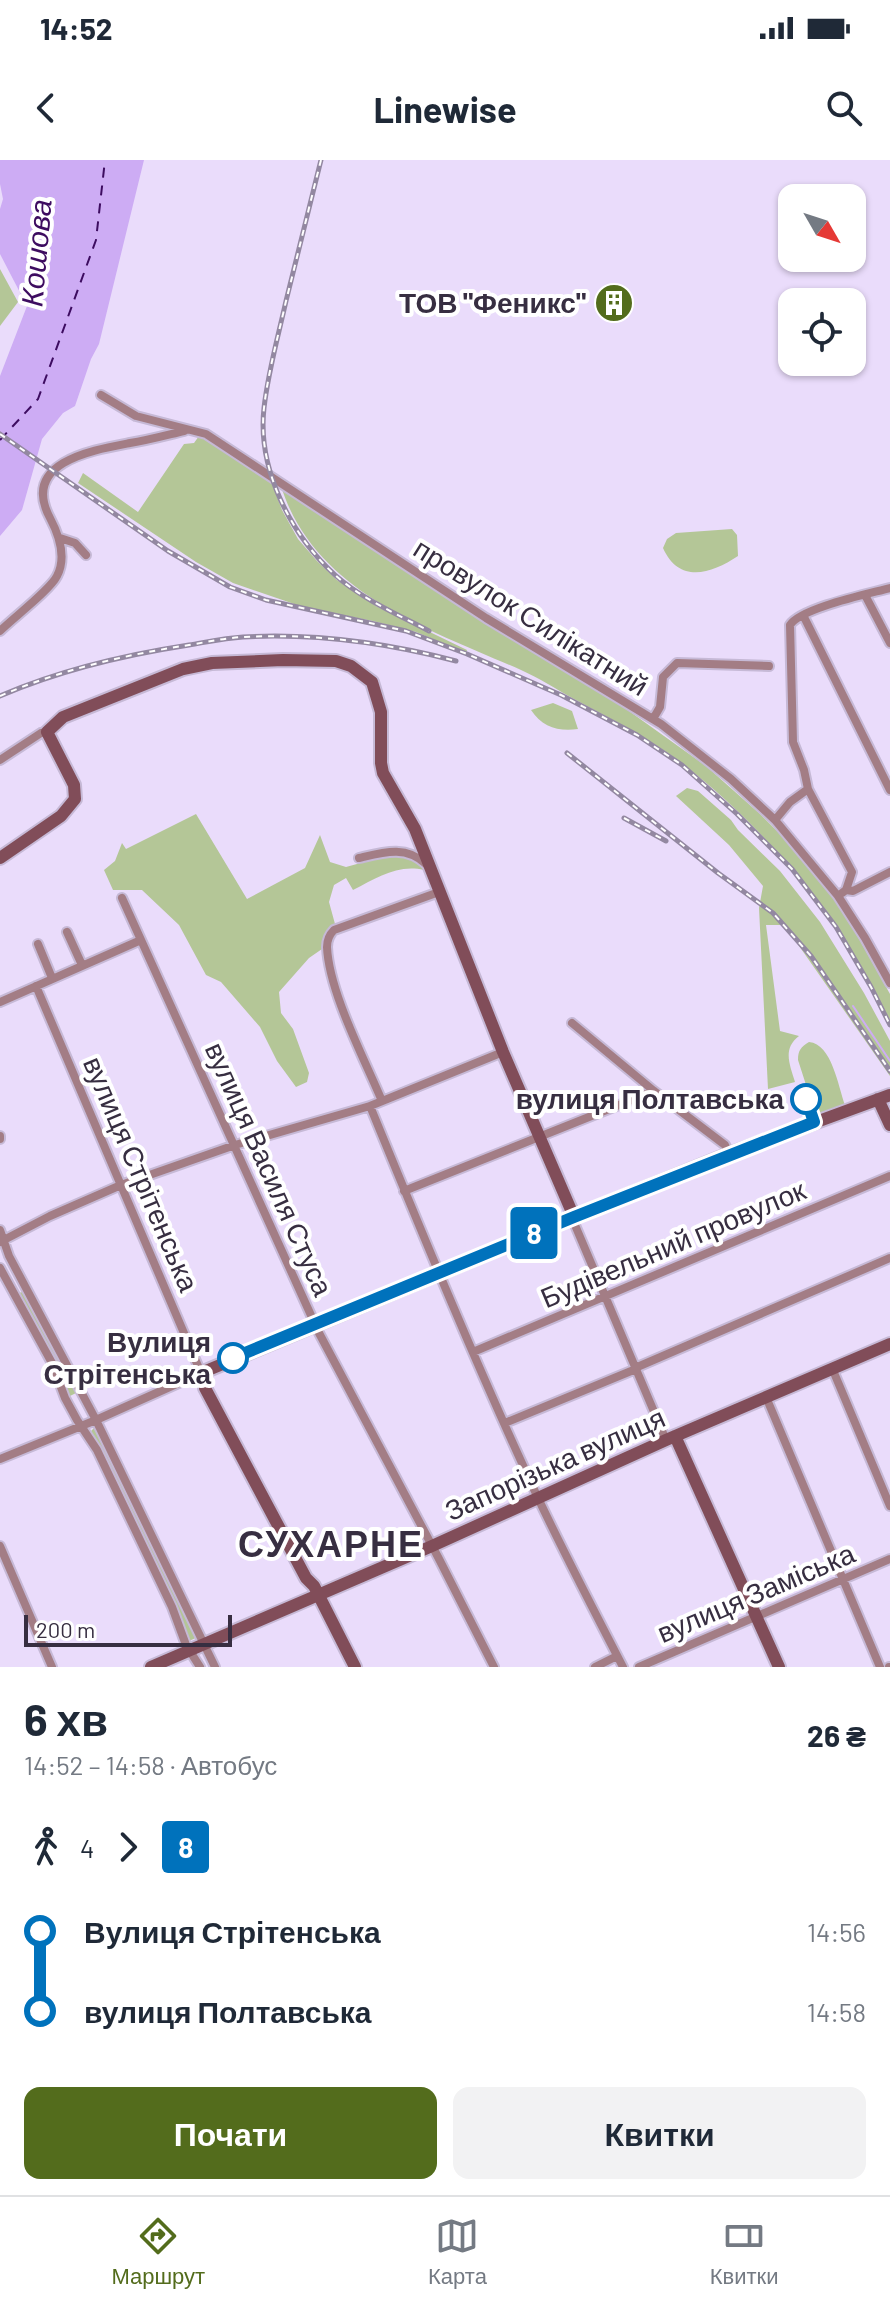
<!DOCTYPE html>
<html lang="uk">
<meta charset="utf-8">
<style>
:root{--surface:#fff;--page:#f2f2f3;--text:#1f2937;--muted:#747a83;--line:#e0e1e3;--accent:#536c1c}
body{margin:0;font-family:Barlow,sans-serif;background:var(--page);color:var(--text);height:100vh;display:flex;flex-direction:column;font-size:30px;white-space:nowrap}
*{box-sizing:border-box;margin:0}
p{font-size:26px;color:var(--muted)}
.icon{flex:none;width:44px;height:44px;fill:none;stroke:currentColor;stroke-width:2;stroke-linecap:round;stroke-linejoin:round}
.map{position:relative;height:1507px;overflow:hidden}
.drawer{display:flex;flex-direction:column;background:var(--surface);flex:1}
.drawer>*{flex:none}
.badge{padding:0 16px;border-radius:6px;font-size:28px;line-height:52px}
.needle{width:52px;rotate:129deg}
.tools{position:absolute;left:778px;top:24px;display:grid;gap:16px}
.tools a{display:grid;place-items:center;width:88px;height:88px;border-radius:16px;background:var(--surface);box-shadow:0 2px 6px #0004;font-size:40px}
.scale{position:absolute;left:24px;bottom:20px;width:208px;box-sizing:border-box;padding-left:8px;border:4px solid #372e41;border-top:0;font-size:22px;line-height:28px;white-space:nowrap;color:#372e41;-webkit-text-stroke:6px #fff;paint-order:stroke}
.map>.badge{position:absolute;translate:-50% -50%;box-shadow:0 0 0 4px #fff}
.legs{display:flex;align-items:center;gap:12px;height:88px;padding:0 24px;font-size:26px}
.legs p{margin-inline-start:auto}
.overview{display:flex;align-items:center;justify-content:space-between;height:136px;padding:0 24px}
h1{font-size:44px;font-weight:700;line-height:60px}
.cta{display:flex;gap:16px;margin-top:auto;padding:16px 24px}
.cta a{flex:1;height:92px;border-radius:16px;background:var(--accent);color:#fff;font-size:32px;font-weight:700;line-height:92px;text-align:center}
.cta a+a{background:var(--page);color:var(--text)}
ul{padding:0 24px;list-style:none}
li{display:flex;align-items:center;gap:28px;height:80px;font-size:30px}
li i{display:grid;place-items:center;width:12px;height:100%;margin:0 10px;background:currentColor}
li i::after{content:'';width:20px;height:20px;margin:-10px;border:6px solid;border-radius:50%;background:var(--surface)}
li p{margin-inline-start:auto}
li:first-child i{background:linear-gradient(#0000 50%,currentColor 0)}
li:last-child i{background:linear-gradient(currentColor 50%,#0000 0)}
.status{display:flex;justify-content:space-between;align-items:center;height:56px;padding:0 40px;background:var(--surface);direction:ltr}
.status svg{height:22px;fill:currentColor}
header{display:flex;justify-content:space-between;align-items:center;height:104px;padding:0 24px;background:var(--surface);font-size:36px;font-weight:700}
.menu{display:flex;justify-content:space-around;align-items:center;height:112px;border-top:2px solid var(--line);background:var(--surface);font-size:22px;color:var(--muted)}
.menu a{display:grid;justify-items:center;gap:4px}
.menu .current{color:var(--accent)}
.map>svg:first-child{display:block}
.green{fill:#b4c697}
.water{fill:#cdacf4}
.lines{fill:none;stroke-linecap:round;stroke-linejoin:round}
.stream{stroke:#cdacf4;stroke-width:2}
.ferry{stroke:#3d0c60;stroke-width:2;stroke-dasharray:10 8;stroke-linecap:butt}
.street-casing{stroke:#c6b9d6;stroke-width:12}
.secondary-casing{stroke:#c6b9d6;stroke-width:16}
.street{stroke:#a37d85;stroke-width:8}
.secondary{stroke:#814d59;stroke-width:12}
.rail-casing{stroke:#9388a1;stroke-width:5}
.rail{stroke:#fff;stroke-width:2;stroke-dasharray:6;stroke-linecap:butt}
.line-1-casing{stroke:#fff;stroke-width:18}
.line-1{stroke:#0072bc;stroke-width:12}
.stop-1-dot{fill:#fff;stroke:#0072bc;stroke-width:4}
.labels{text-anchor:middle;stroke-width:8;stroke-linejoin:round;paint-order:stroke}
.poi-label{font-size:28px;font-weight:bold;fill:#372e41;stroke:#fff;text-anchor:end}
.street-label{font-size:28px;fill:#372e41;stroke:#fff}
.stop-label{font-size:28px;font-weight:bold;fill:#372e41;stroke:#fff;text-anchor:end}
.water-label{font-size:30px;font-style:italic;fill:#3d0c60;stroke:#fff}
.district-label{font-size:36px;font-weight:bold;letter-spacing:2px;fill:#372e41;stroke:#fff}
</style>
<div class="status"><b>14:52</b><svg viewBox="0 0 49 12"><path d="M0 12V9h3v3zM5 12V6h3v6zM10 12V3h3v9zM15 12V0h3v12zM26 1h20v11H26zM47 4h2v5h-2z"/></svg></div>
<header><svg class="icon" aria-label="back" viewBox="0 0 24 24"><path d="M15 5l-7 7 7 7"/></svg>Linewise<svg class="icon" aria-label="search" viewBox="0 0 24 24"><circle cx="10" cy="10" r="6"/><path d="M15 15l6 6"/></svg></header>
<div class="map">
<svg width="890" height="1507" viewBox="0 0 890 1507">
<rect width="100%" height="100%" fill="#eadcfb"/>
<!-- green -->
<path class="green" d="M0 109 18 142 0 166Z
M199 276 271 321 282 350 298 379 317 401 337 420 376 446 467 490 466 493 416 472 373 461 306 448 233 423 196 402 78 323 83 313 138 352 184 284 194 283Z
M281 326 484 461 622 546 706 606 760 654 787 681 825 726 844 752 890 834V860C835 756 776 677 683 604 649 578 611 559 574 539 556 529 539 518 521 510 428 469 314 432 281 326Z
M732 369 737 375 738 396C711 414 679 424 663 388L667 379 676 373Z
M553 543 572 551 578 569C559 572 542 567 531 550Z
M687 628 698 631 731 660 738 670 780 711 820 762 864 833 890 881V916L797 783 782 765H766L780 871 799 876C782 889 790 905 795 922L768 929 759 748 763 726 729 685 676 636Z
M196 654 247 739 305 708 320 675 330 702 346 707 386 696 412 697 424 710C397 704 377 718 353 730L346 718 334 725 329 742 335 764 327 771 322 789 309 798 279 832 281 853 293 869 309 913 307 922 296 927 277 901 260 867 221 822 206 815 179 765 142 730H113L104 710 115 701 122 683 126 689Z
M809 882C832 884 838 926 845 945L816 956 798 900C798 890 801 887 809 882Z
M21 1132 25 1134 78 1232 68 1237 60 1211 20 1137 19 1134Z
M94 1268 178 1440 198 1477 189 1481 91 1271Z"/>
<!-- water -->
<path class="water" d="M0 0H144L99 184 91 199 75 246 63 253 42 279 22 350 0 376V216L27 146 0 94V49L3 39 0 24Z"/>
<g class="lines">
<!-- stream -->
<path class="stream" d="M853 846 890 901"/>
<!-- ferry -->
<path class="ferry" d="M0 280 38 239 96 80 105 0"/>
<!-- street casing -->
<g class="street-casing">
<path id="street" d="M101 235 136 256 206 274 486 458 661 564 731 619 775 660 838 736 865 778 890 823
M60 378 75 383 86 395
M865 435 890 483
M803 455 890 630
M0 471C13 458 50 430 57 416 67 397 59 375 50 358 20 302 93 290 130 283 149 280 167 275 184 271
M653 559 660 547 663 517 677 503 769 506
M0 600 41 573 47 572
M775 660 790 642 808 629
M359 698C384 692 406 685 426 704
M846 730 852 712 808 629 804 610 793 582 790 465C801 448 868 434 890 428
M842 733 846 730 853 731 890 712
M122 738 319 1173 438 1397 494 1507
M67 772 82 805
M38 784 52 818
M0 842 141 780
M572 863 654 931 725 985 729 994
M382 941C364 898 329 832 327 787 327 780 329 775 334 770L439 732
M370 946C424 1078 478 1209 538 1338 565 1395 594 1451 623 1507
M0 976V979
M404 1031 654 931
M572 1058 666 1280
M0 1070 9 1096 96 1260 215 1507
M0 1082 50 1056 121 1025 235 985 370 946 503 892
M0 1108 52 1203 65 1238 77 1260 97 1290 172 1447 186 1485 200 1507
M473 1192 890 1016
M635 1208 890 1098
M832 1208 890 1346
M766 1237 880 1507
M505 1263 636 1209
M0 1299 96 1260 201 1213C145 1084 90 955 36 826
M0 1386 52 1507
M595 1507 617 1496
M639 1507 890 1399
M889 1507H890"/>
</g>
<!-- secondary casing -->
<g class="secondary-casing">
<path id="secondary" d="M0 698 61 656 75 639 74 625 47 572 63 557 183 509 212 503 283 500 336 501 351 506 372 522 381 552V603L383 613 415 669 503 892 574 1057
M878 939 890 965
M675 1276 779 1507
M151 1507 432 1386 666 1280 890 1184
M355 1507 314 1426 306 1418 205 1228V1220L201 1213 579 1055 729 994 890 935"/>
</g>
<!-- street -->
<use href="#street" class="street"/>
<!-- secondary -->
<use href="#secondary" class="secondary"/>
<!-- rail casing -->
<g class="rail-casing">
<path id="rail" d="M321 0C309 47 298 94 286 141 278 177 268 212 264 248 257 309 291 375 335 415 362 439 397 454 429 471
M0 274 168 391 230 427 266 440 406 471 467 494 561 535 637 575 682 605 737 654 792 709 836 767 871 827 890 865
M0 536C60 510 124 495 189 485 207 482 225 478 243 477 315 473 387 483 456 501
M567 593 718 713 773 753 811 796 890 911
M624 658 666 681"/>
</g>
<!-- rail -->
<use href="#rail" class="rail"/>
</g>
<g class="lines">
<!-- line-1 casing -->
<g class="line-1-casing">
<path id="line-1" d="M233 1198 574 1057 814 962 806 939"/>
</g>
<!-- line-1 -->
<use href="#line-1" class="line-1"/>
</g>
<!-- icons -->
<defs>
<g id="building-disc" transform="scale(2)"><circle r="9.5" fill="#536c1c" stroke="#fff"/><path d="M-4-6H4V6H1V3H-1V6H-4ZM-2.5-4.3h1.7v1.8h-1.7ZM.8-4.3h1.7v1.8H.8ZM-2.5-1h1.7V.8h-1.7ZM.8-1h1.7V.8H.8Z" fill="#fff"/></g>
</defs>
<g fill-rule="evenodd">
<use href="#building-disc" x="614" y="143"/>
</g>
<!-- markers -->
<g class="stop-1-dot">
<circle cx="806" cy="939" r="14"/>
<circle cx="233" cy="1198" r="14"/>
</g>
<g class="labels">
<!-- poi labels -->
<g class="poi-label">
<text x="586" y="153">ТОВ "Феникс"</text>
</g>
<!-- street labels -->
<g class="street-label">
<text transform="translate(531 457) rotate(32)" y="10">провулок Силікатний</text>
<text transform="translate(269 1009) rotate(66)" y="10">вулиця Василя Стуса</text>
<text transform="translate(141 1014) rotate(67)" y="10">вулиця Стрітенська</text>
<text transform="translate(673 1084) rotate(-23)" y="10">Будівельний провулок</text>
<text transform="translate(555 1304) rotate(-24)" y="10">Запорізька вулиця</text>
<text transform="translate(756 1433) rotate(-23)" y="10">вулиця Заміська</text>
</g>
<!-- stop labels -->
<g class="stop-label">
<text x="784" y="949">вулиця Полтавська</text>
<text x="211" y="1192">Вулиця<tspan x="211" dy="32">Стрітенська</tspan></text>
</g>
<!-- water labels -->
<g class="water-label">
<text transform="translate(37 93) rotate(-85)" y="10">Кошова</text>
</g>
<!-- district labels -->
<g class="district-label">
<text x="331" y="1397">СУХАРНЕ</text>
</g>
</g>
</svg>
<div class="tools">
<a><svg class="needle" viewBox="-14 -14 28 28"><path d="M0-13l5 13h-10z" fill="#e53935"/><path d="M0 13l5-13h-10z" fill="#747a83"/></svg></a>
<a><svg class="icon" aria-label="locate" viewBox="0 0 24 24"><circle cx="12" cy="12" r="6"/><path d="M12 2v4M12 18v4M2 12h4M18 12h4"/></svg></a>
</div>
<div class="scale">200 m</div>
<b class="badge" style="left:534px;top:1073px;background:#0072bc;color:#fff">8</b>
</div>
<section class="drawer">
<div class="overview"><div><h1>6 хв</h1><p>14:52 – 14:58 · Автобус</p></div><b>26 ₴</b></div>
<div class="legs"><svg class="icon" aria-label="walk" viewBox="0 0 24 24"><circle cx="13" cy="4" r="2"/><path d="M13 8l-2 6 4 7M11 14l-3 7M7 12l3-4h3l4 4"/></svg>4<svg class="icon" aria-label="forward" viewBox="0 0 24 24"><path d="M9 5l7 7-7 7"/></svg><b class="badge" style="background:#0072bc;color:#fff">8</b></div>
<ul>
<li><i style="color:#0072bc"></i><b>Вулиця Стрітенська</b><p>14:56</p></li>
<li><i style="color:#0072bc"></i><b>вулиця Полтавська</b><p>14:58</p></li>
</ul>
<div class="cta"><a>Почати</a><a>Квитки</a></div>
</section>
<nav class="menu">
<a class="current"><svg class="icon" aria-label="directions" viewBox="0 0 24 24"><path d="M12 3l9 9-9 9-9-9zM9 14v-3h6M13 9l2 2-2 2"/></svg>Маршрут</a>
<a><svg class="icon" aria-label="map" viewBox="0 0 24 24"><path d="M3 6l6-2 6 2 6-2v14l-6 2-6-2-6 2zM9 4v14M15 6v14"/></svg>Карта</a>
<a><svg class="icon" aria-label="tickets" viewBox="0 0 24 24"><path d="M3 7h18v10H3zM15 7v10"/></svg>Квитки</a>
</nav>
